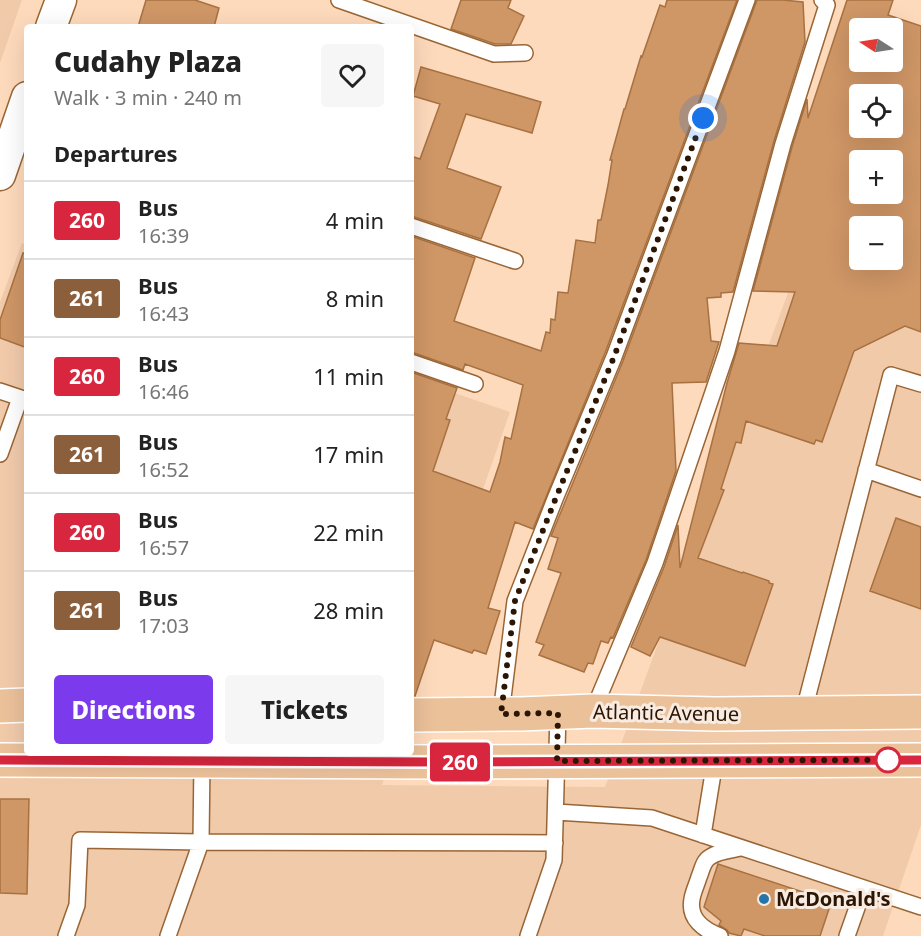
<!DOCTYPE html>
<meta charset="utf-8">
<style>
:root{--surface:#fff;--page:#f6f6f6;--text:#222;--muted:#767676;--line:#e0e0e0;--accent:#7c3aed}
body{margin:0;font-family:"Noto Sans",sans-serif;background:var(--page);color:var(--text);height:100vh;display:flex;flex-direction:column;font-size:22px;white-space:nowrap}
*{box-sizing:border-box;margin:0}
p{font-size:20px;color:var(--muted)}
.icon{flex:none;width:33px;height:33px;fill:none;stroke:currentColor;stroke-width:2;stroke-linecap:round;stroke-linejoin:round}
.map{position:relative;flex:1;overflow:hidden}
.drawer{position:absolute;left:24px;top:24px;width:390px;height:732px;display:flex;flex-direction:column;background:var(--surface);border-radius:6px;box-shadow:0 6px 24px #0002}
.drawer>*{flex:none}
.badge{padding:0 12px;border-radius:4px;font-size:21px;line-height:39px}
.needle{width:39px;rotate:282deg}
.buttons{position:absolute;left:849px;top:18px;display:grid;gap:12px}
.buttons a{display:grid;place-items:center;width:54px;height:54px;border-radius:6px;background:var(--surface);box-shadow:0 6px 24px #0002;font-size:30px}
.you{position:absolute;width:30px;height:30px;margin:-15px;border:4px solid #fff;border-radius:50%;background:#1a73e8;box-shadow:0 0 0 9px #1a73e833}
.map>.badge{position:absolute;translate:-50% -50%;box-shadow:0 0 0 3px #fff}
h2{padding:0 30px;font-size:22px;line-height:54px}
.round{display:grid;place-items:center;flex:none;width:63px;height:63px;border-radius:6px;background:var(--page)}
.overview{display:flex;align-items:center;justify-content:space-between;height:102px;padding:0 30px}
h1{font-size:28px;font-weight:800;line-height:45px}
.action{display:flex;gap:12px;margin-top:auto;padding:12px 30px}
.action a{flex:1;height:69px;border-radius:6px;background:var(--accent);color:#fff;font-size:24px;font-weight:800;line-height:69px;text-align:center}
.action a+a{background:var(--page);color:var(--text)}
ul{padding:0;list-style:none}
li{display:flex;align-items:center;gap:18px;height:78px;padding:0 30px;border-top:2px solid var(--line)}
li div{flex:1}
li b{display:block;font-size:22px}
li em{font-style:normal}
li .badge{min-width:66px;font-weight:700;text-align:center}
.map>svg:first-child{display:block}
.built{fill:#f1caaa}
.building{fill:#cf9666;stroke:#a77141;stroke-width:1.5;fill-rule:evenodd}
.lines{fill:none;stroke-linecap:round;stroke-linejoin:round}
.service-casing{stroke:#9a6534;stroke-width:18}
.minor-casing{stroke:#9a6534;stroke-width:33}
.primary-casing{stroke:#fff;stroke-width:36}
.service{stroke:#fff;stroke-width:15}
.minor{stroke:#fff;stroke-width:30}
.primary{stroke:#ebc19a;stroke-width:33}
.line-casing{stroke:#fff;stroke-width:14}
.line{stroke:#d7263d;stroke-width:9}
.walk{stroke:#2c1603;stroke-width:6;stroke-dasharray:0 10.8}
.stop-dot{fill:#fff;stroke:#d7263d;stroke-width:3}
.poi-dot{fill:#2675a6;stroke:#f8ece2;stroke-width:2}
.labels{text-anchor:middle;stroke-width:6;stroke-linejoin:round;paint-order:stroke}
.street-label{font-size:20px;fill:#2c1603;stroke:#f8ece2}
.poi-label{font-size:20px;font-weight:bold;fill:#2c1603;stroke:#f8ece2;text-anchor:start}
</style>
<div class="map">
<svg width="921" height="936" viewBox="0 0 921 936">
<rect width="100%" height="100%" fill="#fedabc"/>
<!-- built -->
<path class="built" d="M0 0H22L0 63Z
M816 217 860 260H892L921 251V825L883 936H0V302L22 243 27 245V753H392L382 785 605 787Z
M411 378 510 412 411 695Z"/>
<!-- building -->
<path class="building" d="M146 0H195L219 8 214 27H138Z
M461 0H511L508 8 524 16 511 44H495L451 29Z
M667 0H737L605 353 533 529 515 522 488 608 500 611 486 654 474 650 472 653 434 640 415 696H411V372L457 388 446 419 450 420 433 471 490 492 500 462 505 437 511 439 523 385 465 364 463 370 411 352V236L475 258 454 321 541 351 546 332 550 333 551 319 555 320 558 292 568 293 576 240 595 243 598 220H601L608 185 612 160H610L624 109H625L641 56 642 57 660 5 665 7Z
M757 0H783L803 2 805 42 774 141 733 292 721 293V297L707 298 711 341 719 342 706 382 672 383 676 471 646 560 613 638 611 637 608 643 601 641 593 664 588 663 584 672 539 655 544 645 536 642 561 573 548 569 558 538 551 536 623 361Z
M847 0H893L888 15 921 26V332L905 326 854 351 822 442 816 440 814 444 746 421 741 443 736 442 721 489 724 490 698 558 742 573 743 572 769 581V583L773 584 745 666 660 637 650 656 631 647 664 567 678 525 680 568 727 383 739 343 777 346 795 292 753 291 792 147 807 99 808 118ZM860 28H892V62H860ZM860 94H892V128H860ZM860 160H892V194H860ZM860 226H892V260H860Z
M421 67 541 102 532 133 466 114 447 168 501 187 481 239 411 216V156L420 159 440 104 413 96Z
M23 253 27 254V348L0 338V320Z
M896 518 921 527V609L870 591Z
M0 799H29L27 894 0 893Z
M718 864 812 895 811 896 831 903 820 936H765L744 929 741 936 729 933 727 930 719 925 721 921 704 907Z"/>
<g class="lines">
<!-- service casing -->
<g class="service-casing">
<path id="service" d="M339 0 494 54 525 53
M411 226 515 261
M411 362 475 384
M0 391 27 400
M0 454 20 398
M866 470 921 489
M593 711 655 563 727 351 783 144 827 5 822 0
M501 714 515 601 555 499 614 357 747 0
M803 714 891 375 921 384
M556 812 652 818 921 907
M703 835 715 761
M66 936 77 905 80 840 201 842 555 843
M168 936 201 842 202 761
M528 936 554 860 558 713
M720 936C704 930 688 919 692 899 693 892 697 884 699 877 702 870 703 861 710 857 718 851 732 850 741 848
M847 936 864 888"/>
</g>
<!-- minor casing -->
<g class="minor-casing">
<path id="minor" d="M51 27 61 0
M0 175 27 97"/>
</g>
<!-- primary casing -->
<g class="primary-casing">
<path id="primary" d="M0 706 27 705
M411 715 521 714 593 711 715 714 921 712
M0 760 435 762 921 760"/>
</g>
<!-- service -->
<use href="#service" class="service"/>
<!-- minor -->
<use href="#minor" class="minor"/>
<!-- primary -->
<use href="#primary" class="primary"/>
</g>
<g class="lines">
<!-- line casing -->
<g class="line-casing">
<path id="line" d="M0 760 435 762 921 760"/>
</g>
<!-- line -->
<use href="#line" class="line"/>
<!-- walk -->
<path class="walk" d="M703 118 614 357 555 500 515 601 501 714 558 713 557 761 888 760"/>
</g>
<!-- markers -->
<circle class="stop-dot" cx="888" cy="760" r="12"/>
<circle class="poi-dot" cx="764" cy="899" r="6"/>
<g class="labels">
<!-- street labels -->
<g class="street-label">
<text transform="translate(666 713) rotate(1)" y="7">Atlantic Avenue</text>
</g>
<!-- poi labels -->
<g class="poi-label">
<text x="776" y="906">McDonald's</text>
</g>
</g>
</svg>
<div class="buttons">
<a><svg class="needle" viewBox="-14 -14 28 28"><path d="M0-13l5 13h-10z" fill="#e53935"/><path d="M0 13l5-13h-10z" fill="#767676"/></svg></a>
<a><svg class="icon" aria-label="locate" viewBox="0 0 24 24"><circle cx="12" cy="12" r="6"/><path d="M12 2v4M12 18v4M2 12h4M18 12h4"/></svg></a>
<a>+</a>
<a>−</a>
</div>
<div class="you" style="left:703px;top:118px"></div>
<b class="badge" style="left:460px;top:762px;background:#d7263d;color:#fff">260</b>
<section class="drawer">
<div class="overview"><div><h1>Cudahy Plaza</h1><p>Walk · 3 min · 240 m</p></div><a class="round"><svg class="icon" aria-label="heart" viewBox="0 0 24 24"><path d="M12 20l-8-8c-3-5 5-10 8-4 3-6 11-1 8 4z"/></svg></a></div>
<h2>Departures</h2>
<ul>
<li><span class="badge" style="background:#d7263d;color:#fff">260</span><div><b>Bus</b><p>16:39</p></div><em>4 min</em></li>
<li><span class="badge" style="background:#8b5e3c;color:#fff">261</span><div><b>Bus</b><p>16:43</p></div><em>8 min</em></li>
<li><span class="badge" style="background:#d7263d;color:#fff">260</span><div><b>Bus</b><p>16:46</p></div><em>11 min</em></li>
<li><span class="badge" style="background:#8b5e3c;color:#fff">261</span><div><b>Bus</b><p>16:52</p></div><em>17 min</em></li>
<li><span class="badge" style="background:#d7263d;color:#fff">260</span><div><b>Bus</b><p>16:57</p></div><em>22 min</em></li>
<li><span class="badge" style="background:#8b5e3c;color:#fff">261</span><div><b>Bus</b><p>17:03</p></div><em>28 min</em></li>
</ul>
<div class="action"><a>Directions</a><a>Tickets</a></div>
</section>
</div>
